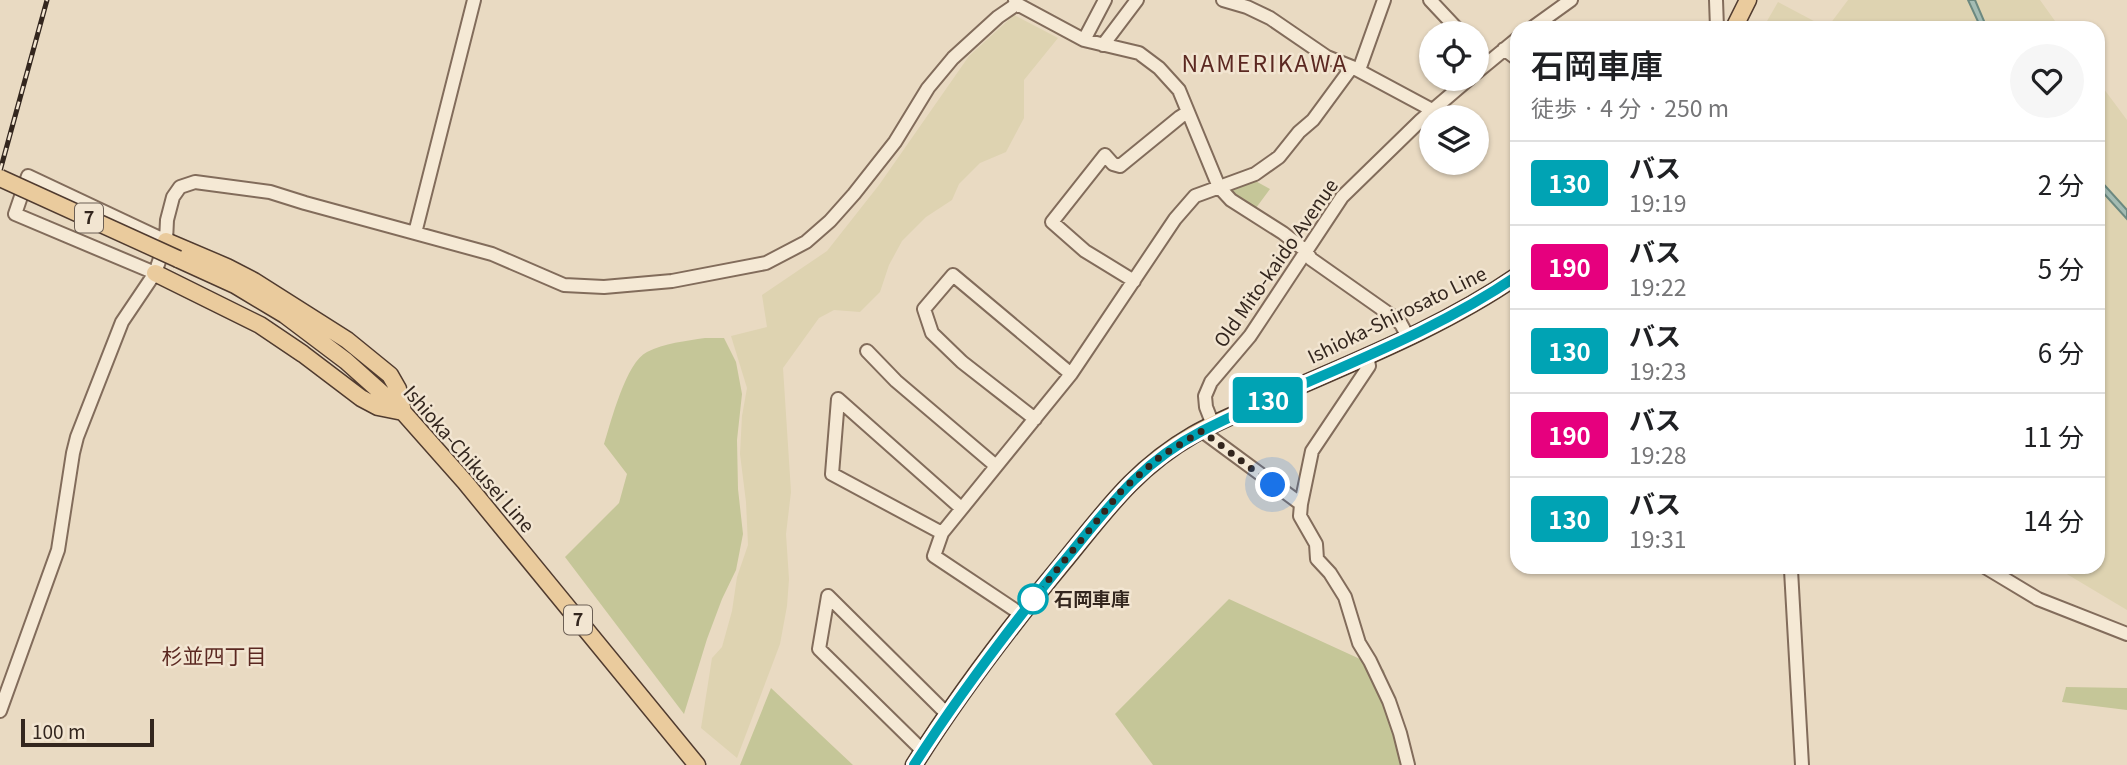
<!DOCTYPE html>
<html lang="ja">
<meta charset="utf-8">
<style>
:root{--surface:#fff;--page:#f6f6f6;--text:#202124;--muted:#757577;--line:#e0e0e0}
body{margin:0;font-family:Georgia,"Noto Sans JP",serif;background:var(--page);color:var(--text);height:100vh;display:flex;flex-direction:column;font-size:26px;white-space:nowrap}
*{box-sizing:border-box;margin:0}
p{font-size:23px;color:var(--muted)}
.icon{flex:none;width:38px;height:38px;fill:none;stroke:currentColor;stroke-width:2;stroke-linecap:round;stroke-linejoin:round}
.map{position:relative;flex:1;overflow:hidden}
.side{position:absolute;left:1510px;top:21px;width:595px;height:553px;display:flex;flex-direction:column;background:var(--surface);border-radius:21px;box-shadow:0 2px 5px #0004}
.side>*{flex:none}
.badge{padding:0 14px;border-radius:5px;font-size:24px;line-height:46px}
.tools{position:absolute;left:1419px;top:21px;display:grid;gap:14px}
.tools a{display:grid;place-items:center;width:70px;height:70px;border-radius:50%;background:var(--surface);box-shadow:0 2px 5px #0004;font-size:35px}
.scale{position:absolute;left:21px;bottom:18px;width:133px;box-sizing:border-box;padding-left:7px;border:4px solid #33261e;border-top:0;font-size:19px;line-height:24px;white-space:nowrap;color:#33261e;-webkit-text-stroke:5px #f2e5d1;paint-order:stroke}
.you{position:absolute;width:35px;height:35px;margin:-18px;border:5px solid #fff;border-radius:50%;background:#1a73e8;box-shadow:0 0 0 10px #1a73e833}
.map>.badge{position:absolute;translate:-50% -50%;box-shadow:0 0 0 4px #fff}
.round{display:grid;place-items:center;flex:none;width:74px;height:74px;border-radius:37px;background:var(--page)}
.summary{display:flex;align-items:center;justify-content:space-between;height:119px;padding:0 21px}
h1{font-size:33px;font-weight:600;line-height:52px}
ul{padding:0;list-style:none}
li{display:flex;align-items:center;gap:21px;height:84px;padding:0 21px;border-top:2px solid var(--line)}
li div{flex:1}
li b{display:block;font-size:26px}
li em{font-style:normal}
li .badge{min-width:77px;font-weight:700;text-align:center}
.map>svg:first-child{display:block}
.farmland{fill:#ded3b1}
.green{fill:#c5c698}
.water{fill:#a4bcb3;stroke:#6c8980;stroke-width:2}
.lines{fill:none;stroke-linecap:round;stroke-linejoin:round}
.minor-casing{stroke:#826c5b;stroke-width:16}
.major-casing{stroke:#503b2f;stroke-width:19}
.minor{stroke:#f5e9d5;stroke-width:12}
.major{stroke:#eacb9d;stroke-width:16}
.rail-casing{stroke:#33261e;stroke-width:5}
.rail{stroke:#f2e5d1;stroke-width:2.5;stroke-dasharray:8;stroke-linecap:butt}
.major-bridge-casing{stroke:#503b2f;stroke-width:19;stroke-linecap:butt}
.major-bridge{stroke:#eacb9d;stroke-width:16}
.line-casing{stroke:#fff;stroke-width:16}
.line{stroke:#00a3b4;stroke-width:10}
.walk{stroke:#33261e;stroke-width:7;stroke-dasharray:0 12.6}
.stop-dot{fill:#fff;stroke:#00a3b4;stroke-width:3.5}
.labels{text-anchor:middle;stroke-width:5;stroke-linejoin:round;paint-order:stroke}
.shield{fill:#f2e5d1;stroke:#6c5f54;stroke-width:2}
.shield-label{font-size:18px;font-weight:bold;fill:#33261e}
.street-label{font-size:19px;fill:#33261e;stroke:#f2e5d1}
.stop-label{font-size:19px;font-weight:bold;fill:#33261e;stroke:#f2e5d1;text-anchor:start}
.neighbourhood-label{font-size:21px;fill:#5b2821;stroke:#f2e5d1}
.quarter-label{font-size:23px;letter-spacing:2px;fill:#5b2821;stroke:#f2e5d1}
</style>
<div class="map">
<svg width="2127" height="765" viewBox="0 0 2127 765">
<rect width="100%" height="100%" fill="#e9dac2"/>
<!-- farmland -->
<path class="farmland" d="M1848 0H2040L2060 28H1763L1778 2 1827 28Z
M1014 15 1058 38 1024 80V118L1006 152 980 163 959 184 952 200 926 217 902 241 889 265 880 292 860 312 834 310 819 318 783 368 791 492 786 534 789 579 787 606 780 644 737 758 701 728 712 658 722 647 732 611 737 577 748 545 746 502 740 454 742 416 747 388 731 336 767 327 762 295 827 251 879 185 969 56Z
M2098 81 2127 120V610L2055 567H2098Z"/>
<!-- green -->
<path class="green" d="M1250 178 1270 189 1253 212 1237 200 1229 187Z
M705 338H724L736 362 742 394 737 440 738 489 743 534 736 570 722 599 707 639 684 714 565 557 619 503 627 474 604 444C611 422 626 362 647 352 664 343 686 341 705 338Z
M1229 599 1384 670 1405 765H1153L1115 714Z
M2066 687 2127 688V710L2062 702Z
M771 688 853 765H740Z"/>
<!-- water -->
<path class="water" d="M1968 0H1975L1987 28H1981Z
M2098 178 2127 210V219L2098 187Z"/>
<g class="lines">
<!-- minor casing -->
<g class="minor-casing">
<path id="minor" d="M1015 0 1017 4 1084 40 1139 53 1159 68 1179 90 1219 187 1231 200 1283 233 1306 251 1311 259 1392 316 1401 324 1408 337
M1223 0 1247 7 1270 18 1327 57 1352 67 1434 111
M1430 0 1461 33
M1716 0 1717 28
M1532 28 1571 0
M1084 40 1105 0
M1103 45 1137 0
M1504 49 1517 59
M1359 70 1384 0
M1477 72 1517 39
M415 233 474 0
M155 273 15 214 28 176 166 241
M1134 281 1085 251 1052 222 1105 155 1113 164 1120 166 1180 117 1188 112
M867 351 896 381 996 466
M1367 355 1369 366 1312 451 1301 504 1300 516 1316 544 1317 559 1330 573 1345 597 1359 643 1370 661 1389 701 1400 733 1408 765
M1035 419 962 362 932 333 924 309 953 275 1071 374
M1213 425 1206 407 1205 396 1211 382 1250 336 1342 197 1421 120 1469 79
M1202 431 1301 504
M942 533 832 474 838 399 961 508
M1795 567 1791 570 1802 765
M1985 567 2038 599 2127 634
M1021 614 934 556 942 533 1071 374 1175 219 1195 196 1255 174 1279 157 1299 132 1313 120 1352 67
M0 711 58 550 73 453 77 437 122 322 155 273 166 241 167 220 173 197 180 187 195 182 270 192 305 203 492 254 564 285 604 287 672 281 766 263 806 242 830 221 854 194 895 142 928 88 953 58 998 17 1017 4
M923 751 819 649 828 596 947 714"/>
</g>
<!-- major casing -->
<g class="major-casing">
<path id="major" d="M1734 28 1748 0
M166 241 227 267 254 281 347 340 390 375 398 389 403 412
M178 259 235 285 285 315 346 361 403 412 465 482 697 765
M155 273 260 325 303 354 361 398 378 407 403 412
M914 765C958 695 1009 628 1062 564 1104 513 1134 469 1193 435 1216 422 1241 412 1265 401 1350 363 1440 329 1517 276"/>
</g>
<!-- minor -->
<use href="#minor" class="minor"/>
<!-- major -->
<use href="#major" class="major"/>
<!-- rail casing -->
<g class="rail-casing">
<path id="rail" d="M0 171 47 0"/>
</g>
<!-- rail -->
<use href="#rail" class="rail"/>
<!-- major-bridge casing -->
<g class="major-bridge-casing">
<path id="major-bridge" d="M0 178 178 259"/>
</g>
<!-- major-bridge -->
<use href="#major-bridge" class="major-bridge"/>
</g>
<g class="lines">
<!-- line casing -->
<g class="line-casing">
<path id="line" d="M914 765C958 696 1008 630 1060 566 1106 511 1136 465 1202 431 1306 378 1420 342 1517 276"/>
</g>
<!-- line -->
<use href="#line" class="line"/>
<!-- walk -->
<path class="walk" d="M1033 599 1122 490 1161 456 1202 431 1273 485"/>
</g>
<!-- markers -->
<circle class="stop-dot" cx="1033" cy="599" r="14"/>
<g class="labels">
<!-- shield labels -->
<g class="shield">
<rect x="75" y="203.5" width="28" height="29" rx="5"/>
<rect x="564" y="605.5" width="28" height="29" rx="5"/>
</g>
<g class="shield-label">
<text x="89" y="224">7</text>
<text x="578" y="626">7</text>
</g>
<!-- street labels -->
<g class="street-label">
<text transform="translate(1276 263) rotate(-55)" y="7">Old Mito-kaido Avenue</text>
<text transform="translate(1397 315) rotate(-26)" y="7">Ishioka-Shirosato Line</text>
<text transform="translate(469 459) rotate(49)" y="7">Ishioka-Chikusei Line</text>
</g>
<!-- stop labels -->
<g class="stop-label">
<text x="1054" y="606">石岡車庫</text>
</g>
<!-- neighbourhood labels -->
<g class="neighbourhood-label">
<text x="214" y="664">杉並四丁目</text>
</g>
<!-- quarter labels -->
<g class="quarter-label">
<text x="1265" y="72">NAMERIKAWA</text>
</g>
</g>
</svg>
<div class="tools">
<a><svg class="icon" aria-label="locate" viewBox="0 0 24 24"><circle cx="12" cy="12" r="6"/><path d="M12 2v4M12 18v4M2 12h4M18 12h4"/></svg></a>
<a><svg class="icon" aria-label="layers" viewBox="0 0 24 24"><path d="M12 4l9 5-9 5-9-5zM3 14l9 5 9-5"/></svg></a>
</div>
<div class="scale">100 m</div>
<div class="you" style="left:1273px;top:485px"></div>
<b class="badge" style="left:1268px;top:400px;background:#00a3b4;color:#fff">130</b>
<section class="side">
<div class="summary"><div><h1>石岡車庫</h1><p>徒歩 · 4 分 · 250 m</p></div><a class="round"><svg class="icon" aria-label="heart" viewBox="0 0 24 24"><path d="M12 20l-8-8c-3-5 5-10 8-4 3-6 11-1 8 4z"/></svg></a></div>
<ul>
<li><span class="badge" style="background:#00a3b4;color:#fff">130</span><div><b>バス</b><p>19:19</p></div><em>2 分</em></li>
<li><span class="badge" style="background:#e6007e;color:#fff">190</span><div><b>バス</b><p>19:22</p></div><em>5 分</em></li>
<li><span class="badge" style="background:#00a3b4;color:#fff">130</span><div><b>バス</b><p>19:23</p></div><em>6 分</em></li>
<li><span class="badge" style="background:#e6007e;color:#fff">190</span><div><b>バス</b><p>19:28</p></div><em>11 分</em></li>
<li><span class="badge" style="background:#00a3b4;color:#fff">130</span><div><b>バス</b><p>19:31</p></div><em>14 分</em></li>
</ul>
</section>
</div>
